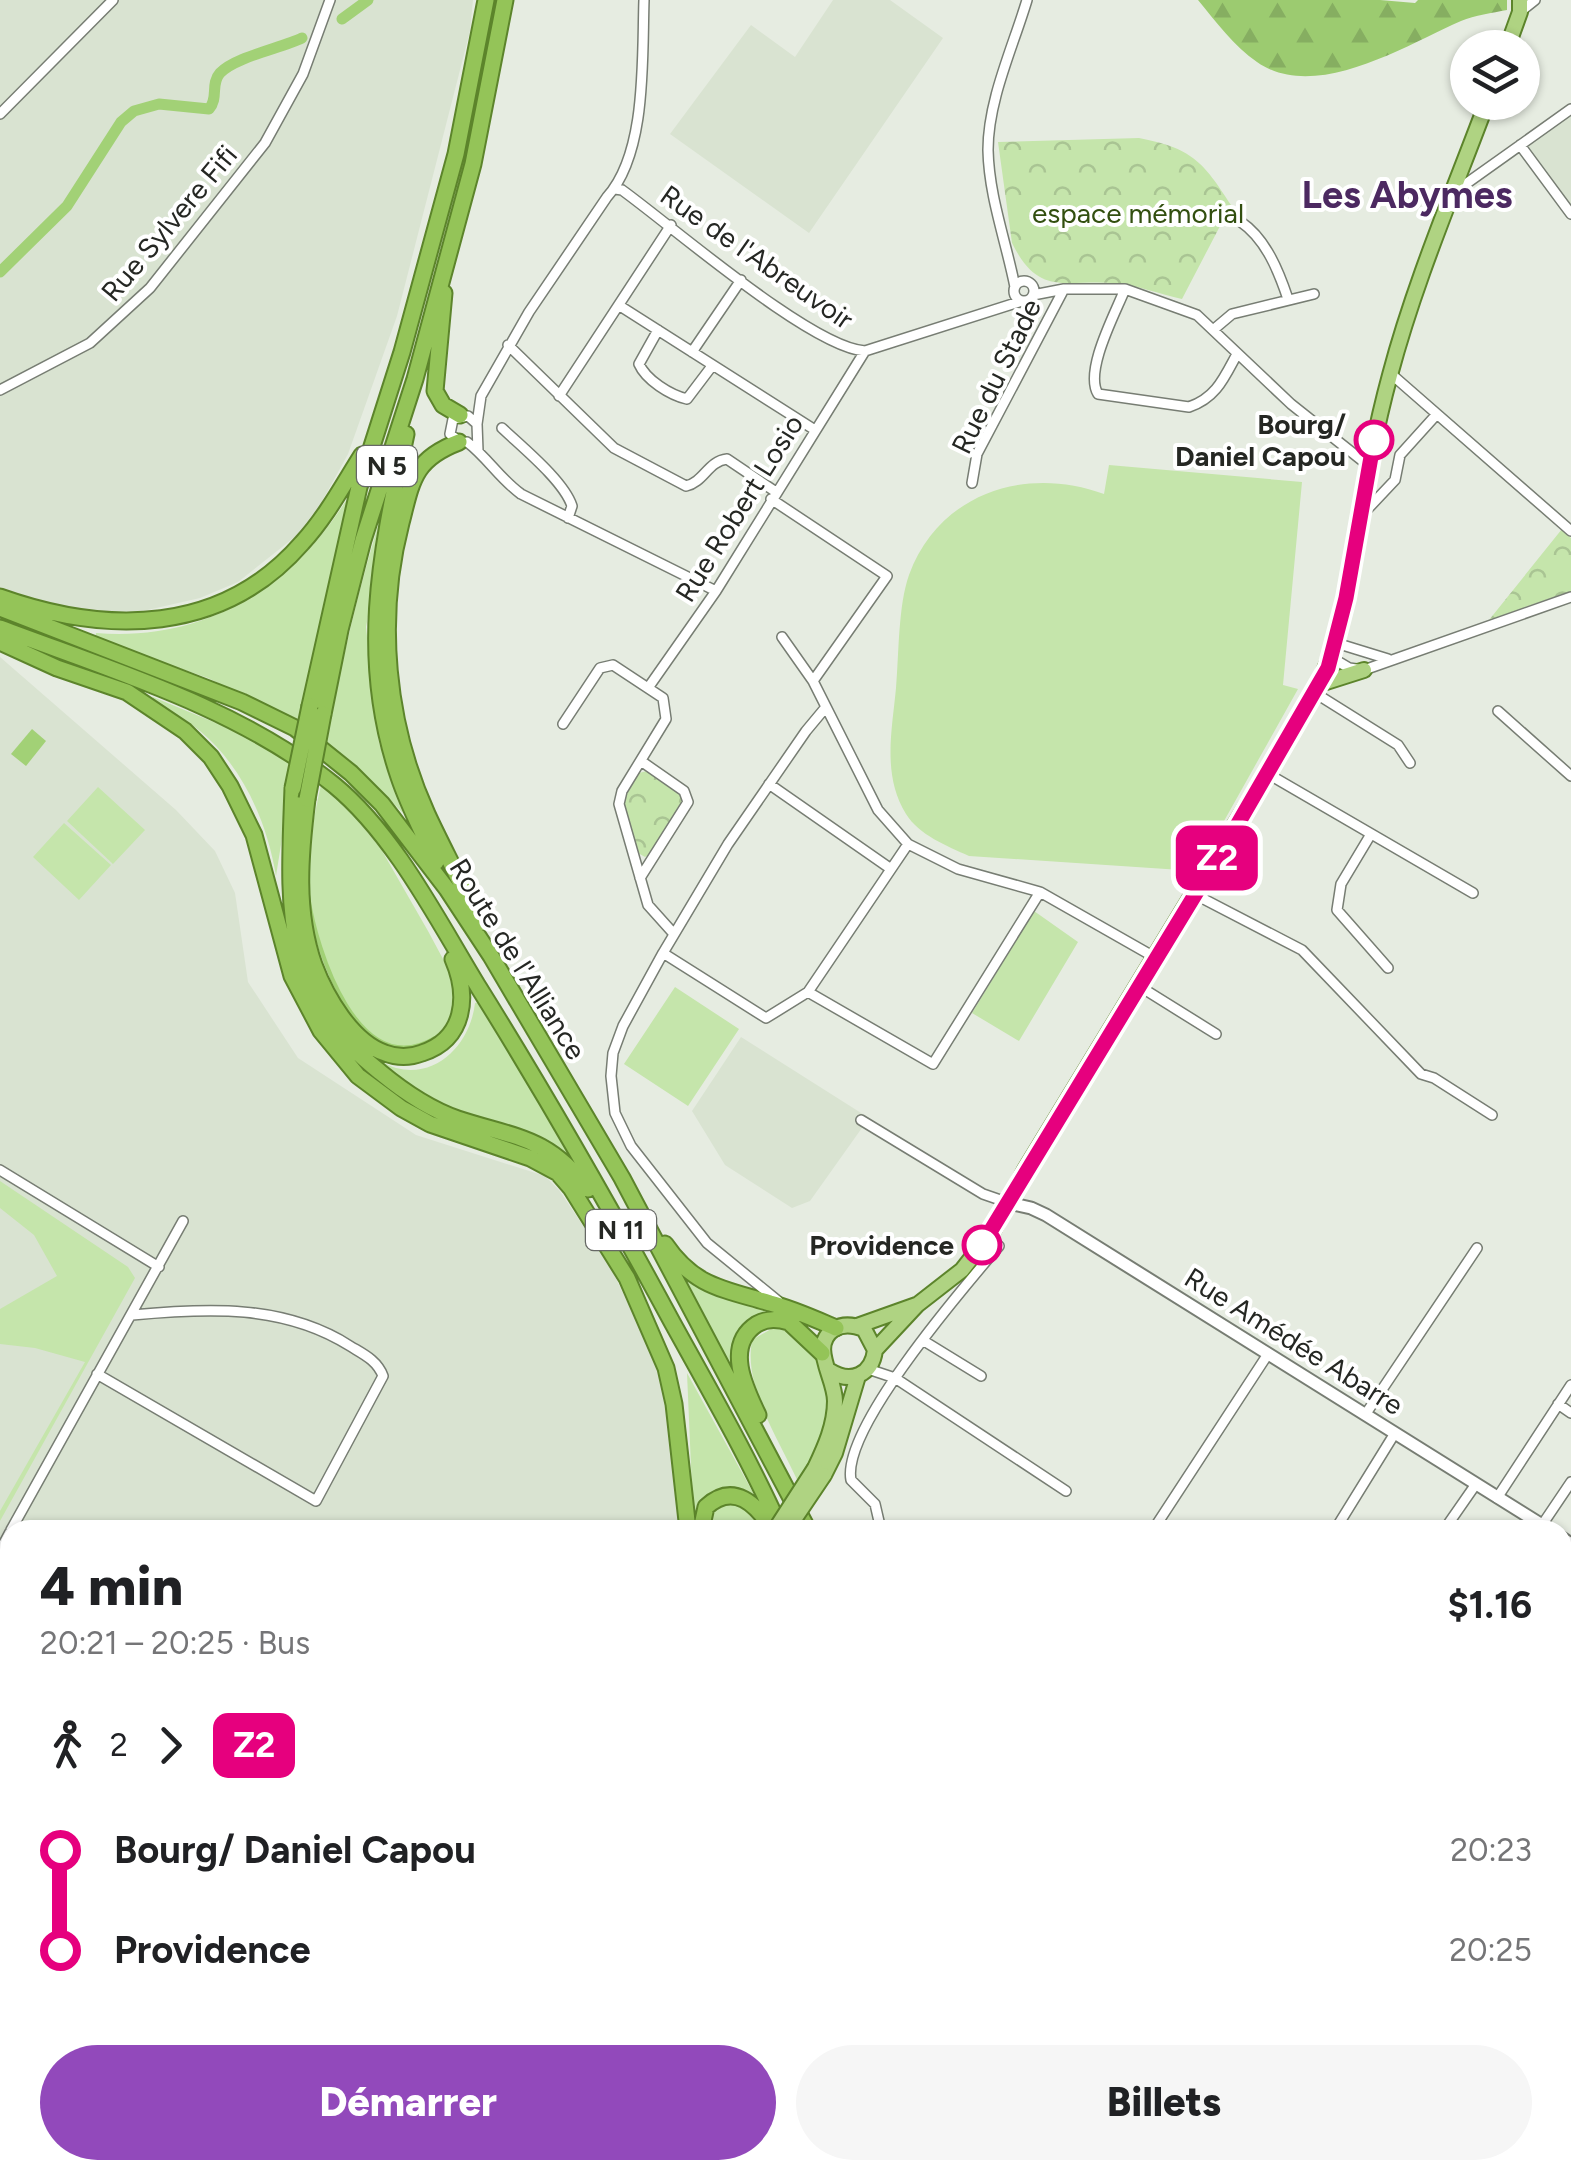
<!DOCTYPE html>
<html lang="fr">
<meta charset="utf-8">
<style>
:root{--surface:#fff;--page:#f6f6f6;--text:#202124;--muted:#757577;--accent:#9249bb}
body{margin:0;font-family:Figtree,sans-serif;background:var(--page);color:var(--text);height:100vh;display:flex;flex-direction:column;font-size:38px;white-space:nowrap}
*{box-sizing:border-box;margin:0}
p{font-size:32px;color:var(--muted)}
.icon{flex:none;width:55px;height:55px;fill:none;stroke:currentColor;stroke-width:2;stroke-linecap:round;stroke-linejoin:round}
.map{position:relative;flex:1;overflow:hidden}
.panel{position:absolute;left:0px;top:1520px;width:1572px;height:660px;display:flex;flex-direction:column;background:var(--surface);border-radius:30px 30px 0 0;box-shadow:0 2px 8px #0004}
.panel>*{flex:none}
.badge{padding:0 20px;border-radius:15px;font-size:35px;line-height:65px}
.tools{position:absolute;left:1450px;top:30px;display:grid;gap:20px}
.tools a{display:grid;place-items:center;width:90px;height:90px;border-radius:50%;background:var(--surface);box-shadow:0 2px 8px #0004;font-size:50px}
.map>.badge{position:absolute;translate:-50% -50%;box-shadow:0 0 0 5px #fff}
.legs{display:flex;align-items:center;gap:15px;height:110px;padding:0 40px;font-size:32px}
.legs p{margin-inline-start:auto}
.head{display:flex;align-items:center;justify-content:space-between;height:170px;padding:0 40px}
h1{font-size:55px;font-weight:800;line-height:75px}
.button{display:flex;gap:20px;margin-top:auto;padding:20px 40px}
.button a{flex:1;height:115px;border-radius:60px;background:var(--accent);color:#fff;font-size:40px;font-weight:800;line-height:115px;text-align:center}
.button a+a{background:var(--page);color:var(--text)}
ul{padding:0 40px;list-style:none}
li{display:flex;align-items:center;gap:35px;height:100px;font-size:38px}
li i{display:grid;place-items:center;width:15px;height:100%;margin:0 12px;background:currentColor}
li i::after{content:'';width:25px;height:25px;margin:-12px;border:8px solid;border-radius:50%;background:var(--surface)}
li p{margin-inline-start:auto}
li:first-child i{background:linear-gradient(#0000 50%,currentColor 0)}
li:last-child i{background:linear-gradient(currentColor 50%,#0000 0)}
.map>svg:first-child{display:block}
.built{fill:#d9e3d1}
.grass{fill:#c5e5ab}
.forest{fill:url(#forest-firs)}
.park{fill:url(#park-crowns)}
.water{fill:#a2d176}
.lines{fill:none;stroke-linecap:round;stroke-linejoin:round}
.stream{stroke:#a2d176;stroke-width:4}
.canal{stroke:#a2d176;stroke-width:11}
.taxiway{stroke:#bac0b6;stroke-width:30}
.minor-casing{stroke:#777d73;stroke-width:12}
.tertiary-casing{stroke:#777d73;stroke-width:15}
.secondary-casing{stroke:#777d73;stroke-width:16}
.primary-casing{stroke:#5c842b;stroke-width:18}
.trunk-casing{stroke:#5c842b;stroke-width:19}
.minor{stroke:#fff;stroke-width:9}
.tertiary{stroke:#fff;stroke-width:11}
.secondary{stroke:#fff;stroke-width:12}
.primary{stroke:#afd382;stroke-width:14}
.trunk{stroke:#94c458;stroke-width:15}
.primary-bridge-casing{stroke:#5c842b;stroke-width:18;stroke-linecap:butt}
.trunk-bridge-casing{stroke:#5c842b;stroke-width:19;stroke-linecap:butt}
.primary-bridge{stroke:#afd382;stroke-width:14}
.trunk-bridge{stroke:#94c458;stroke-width:15}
.line-1-casing{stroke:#fff;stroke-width:22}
.line-1{stroke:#e6007e;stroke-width:15}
.stop-1-dot{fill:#fff;stroke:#e6007e;stroke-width:5}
.labels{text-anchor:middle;stroke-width:8;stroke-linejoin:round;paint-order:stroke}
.shield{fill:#fff;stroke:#666865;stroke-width:2.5}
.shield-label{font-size:25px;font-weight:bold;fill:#252723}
.park-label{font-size:28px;fill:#324f0f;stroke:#fff}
.street-label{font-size:28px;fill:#252723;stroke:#fff}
.stop-label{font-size:28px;font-weight:bold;fill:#252723;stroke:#fff;text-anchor:end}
.district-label{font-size:38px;font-weight:bold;fill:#4c2961;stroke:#fff}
</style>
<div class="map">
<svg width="1571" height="2180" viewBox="0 0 1571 2180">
<defs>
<pattern id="forest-firs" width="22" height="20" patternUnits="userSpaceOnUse" patternTransform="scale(2.5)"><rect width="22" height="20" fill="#9ccb70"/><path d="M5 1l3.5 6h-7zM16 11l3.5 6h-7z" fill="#86ae61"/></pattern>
<pattern id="park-crowns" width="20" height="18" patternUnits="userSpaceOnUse" patternTransform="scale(2.5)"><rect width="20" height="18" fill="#c5e5ab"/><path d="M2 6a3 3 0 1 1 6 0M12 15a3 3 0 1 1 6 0" fill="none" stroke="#a9c493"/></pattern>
</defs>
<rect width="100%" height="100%" fill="#e6ece1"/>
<!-- built -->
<path class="built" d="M0 0H473L470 31 397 316 348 454 320 505 296 536 238 582 200 598 143 611H92L43 602 0 623Z
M833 0H890L943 38 809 233 670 134 751 25 795 57Z
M1571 109V214L1520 145Z
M0 657 176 810 215 851 235 893 248 982 298 1058 416 1135 545 1176 559 1190 609 1264 656 1362 665 1396 680 1530H10V1841L0 1835Z
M741 1037 869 1118 810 1201 792 1208 725 1165 692 1111Z
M0 1855 10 1859V2170H290L283 2180H0Z
M1571 2122V2180H1395L1392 2170H1562L1563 2129Z"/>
<!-- grass -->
<path class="grass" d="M1109 465 1302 482 1283 685 1298 689 1196 871 969 856C947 846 919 835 906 814 882 775 892 731 896 688 899 655 898 606 909 575 939 493 1026 465 1104 494Z
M397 466 366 627 379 743 403 813 347 758 326 746C343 650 366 558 397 466Z
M353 489 301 724 208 678 95 639 96 633C209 642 298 584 353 489Z
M153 697 250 737 294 763 276 876C267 822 243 767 200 731 186 719 168 710 152 701Z
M321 785 338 796 381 849 428 931 457 985 451 1030C434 1041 417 1056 394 1051 364 1044 326 975 318 947 313 931 311 910 309 893 306 857 313 820 321 785Z
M98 787 145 830 113 864 67 821Z
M64 823 111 865 79 900 33 857Z
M1034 911 1078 942 1019 1041 972 1013Z
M675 987 739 1029 688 1106 624 1064Z
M480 1002 573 1160 540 1137 445 1107 412 1090 367 1053C376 1058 386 1065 396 1068 439 1079 471 1041 475 1003Z
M0 1181 128 1267 135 1278 0 1521V1511L85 1362 35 1348 0 1344V1309L57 1276 34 1235 0 1208Z
M685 1277 711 1293 789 1316 769 1312 756 1317 736 1376Z
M778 1325C803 1329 835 1380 832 1404 827 1433 814 1459 799 1484 780 1441 743 1388 752 1340Z
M687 1373 756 1498C734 1488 708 1499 693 1513Z
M742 1503 750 1507 765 1530H711L712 1514 717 1507Z
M0 1871 10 1876V2170H44L36 2180H0Z
M225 2170H290L283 2180H226Z
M315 2170H526L527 2180H308Z
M568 2170H1016L1020 2180H570Z"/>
<!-- forest -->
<path class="forest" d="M1198 0H1380L1415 3 1418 0H1507V10C1492 13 1475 15 1461 21 1406 45 1315 103 1257 62 1234 46 1216 22 1198 0Z
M1562 1798H1571V1900L1563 1899Z"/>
<!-- park -->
<path class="park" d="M1139 138C1191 148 1203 161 1231 205L1182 299C1160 294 1136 285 1113 283 1066 279 1039 298 1012 243L998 142Z
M1562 529 1571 538V591L1489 620Z
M647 771 681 795 684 802 652 853 645 857 638 853 623 801 639 773Z"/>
<!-- water -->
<path class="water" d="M32 729 46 741 26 766 11 754Z"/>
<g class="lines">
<!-- stream -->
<path class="stream" d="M308 896C316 950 358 1084 435 1038"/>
<!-- canal -->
<path class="canal" d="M342 19 368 0
M0 272 67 206 121 122 134 111 159 104 209 109C219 98 210 84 220 73 235 57 281 48 302 38"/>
<!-- taxiway -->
<path class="taxiway" d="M152 2170V2180
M60 2180 70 2170"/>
<!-- minor casing -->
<g class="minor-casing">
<path id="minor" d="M1520 12 1535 0
M0 114 113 0
M1520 145 1571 214
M615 189 622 190C672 226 812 348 865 351L1022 301
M1453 193 1571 109
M1241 222C1266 239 1279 272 1288 299
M1014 291a10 10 0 1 1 20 0a10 10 0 1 1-20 0Z
M1015 287C1006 241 989 197 988 150 988 100 1013 47 1027 0
M1125 289C1115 314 1084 371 1098 394L1189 407C1216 398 1224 378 1237 354
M1033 295 1064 289H1125L1197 315 1291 404 1369 466
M620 306 815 430
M658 330 639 364C646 380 670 395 687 399L712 366
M1213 330 1232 314 1314 294
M508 345 614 448 686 486C704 482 708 461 727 459L776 492
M692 352 741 280
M1390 373 1571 531
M0 390 90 343 150 288 265 143 303 74 330 0
M559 396 671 225
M502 428C522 447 564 481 572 506L568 518
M460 442 450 434 453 419 468 416 477 424
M467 442C487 457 500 479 521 494L716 591
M478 451 477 424 481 396 529 312 607 197C647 153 642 58 644 0
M972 483 977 454 1064 289
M771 499 887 576 813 681
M1360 517 1395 480 1400 455 1437 414
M782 637 813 681 878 810 908 844 958 869 1040 892 1156 958
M1336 643 1388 659
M1332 658 1349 668 1364 670 1571 597
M648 688 716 591 865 351
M1315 693 1398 745 1410 763
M1498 711 1571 776
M563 724 600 668 613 665 663 698 666 719 622 791 619 804 648 905 674 934
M1268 774 1473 893
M769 784 891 869
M1371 834 1341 884 1337 910 1388 968
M640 878 688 802 684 791 641 761
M1194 894 1302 950 1421 1074 1434 1078 1492 1115
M663 953 766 1018 808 992 908 844
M1139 986 1216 1034
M808 992 933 1064 1040 892
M861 1120 983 1194 1009 1203
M0 1170 159 1267
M778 1301 707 1243 631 1146 615 1113 611 1076 613 1053 623 1026 663 953 728 844 806 731 826 707
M924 1341 981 1376
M868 1369 895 1378 1066 1491
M97 1374 316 1501 383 1376C377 1360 363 1354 350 1346 284 1304 207 1308 132 1315
M1558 1404 1571 1413
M1365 1415 1477 1248
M1497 1498 1571 1385
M1542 1525 1571 1482
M11 1530 183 1221
M881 1530 875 1504 851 1480C841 1429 964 1287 999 1246
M1153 1530 1268 1354
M1335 1530 1395 1433
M1444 1530 1476 1484
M0 1551 10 1532
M0 1844 10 1848
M291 2180 298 2170"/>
</g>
<!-- tertiary casing -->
<g class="tertiary-casing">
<path id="tertiary" d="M1009 1203 1031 1208 1046 1215 1550 1530
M1562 1538 1571 1544"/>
</g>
<!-- secondary casing -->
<g class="secondary-casing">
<path id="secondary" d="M0 1664 10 1669
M0 1682 10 1687"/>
</g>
<!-- primary casing -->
<g class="primary-casing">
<path id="primary" d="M1507 48 1520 12V0
M1320 684 1364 670
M857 1326 916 1305
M875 1350 917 1305 962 1270 994 1229 1025 1170 1315 693 1336 643C1355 554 1366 463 1390 375 1415 281 1453 193 1487 102
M815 1468C825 1447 835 1425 835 1401 835 1377 809 1346 834 1329 844 1323 854 1325 864 1329L875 1350C872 1375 851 1384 830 1371
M824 1475 835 1453 858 1376
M533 2170 534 2180
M551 2170 552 2180"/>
</g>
<!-- trunk casing -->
<g class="trunk-casing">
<path id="trunk" d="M444 293 435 391 443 405 460 415
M406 434C381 553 358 657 399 777 409 807 424 834 436 862
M459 442C414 459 412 480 401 523 376 619 386 724 427 814 444 851 464 886 479 924
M0 597C107 635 222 635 302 543 326 517 343 485 362 455
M0 608 242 702 295 728 351 773 382 804 447 889 491 956 622 1178 808 1530
M0 628C114 671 239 708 334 785 395 835 438 921 479 988 547 1097 611 1209 672 1322 710 1391 749 1458 781 1530
M0 642 57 668 127 692 185 731 211 757 230 786 254 835 292 976 321 1031 358 1076 401 1108 430 1124 530 1158 558 1173 571 1188 627 1278 666 1368 674 1404 688 1530
M310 706 359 487 402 352 456 154 486 0
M323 714 340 630 363 540 415 379 473 164 505 0
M293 788C289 903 279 993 380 1072 403 1091 429 1109 458 1119 516 1138 547 1136 588 1189
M307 799C300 855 295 911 314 965 326 997 352 1042 385 1053 398 1058 409 1058 422 1053 465 1039 469 996 453 959
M665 1244C694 1287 724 1289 770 1303 793 1309 815 1319 836 1328
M758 1415C745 1388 724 1345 757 1324 768 1318 778 1319 789 1322L822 1353
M701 1530 706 1507C734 1481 757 1505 773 1530
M1056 2170 1060 2180
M1073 2170 1077 2180"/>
</g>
<!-- minor -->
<use href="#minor" class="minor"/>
<!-- tertiary -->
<use href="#tertiary" class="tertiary"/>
<!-- secondary -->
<use href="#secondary" class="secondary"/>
<!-- primary -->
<use href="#primary" class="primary"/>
<!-- trunk -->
<use href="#trunk" class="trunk"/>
<!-- primary-bridge casing -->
<g class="primary-bridge-casing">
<path id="primary-bridge" d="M775 1530 815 1468
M787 1530 824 1475"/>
</g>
<!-- trunk-bridge casing -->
<g class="trunk-bridge-casing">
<path id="trunk-bridge" d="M293 788 310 706
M307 799 323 714"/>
</g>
<!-- primary-bridge -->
<use href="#primary-bridge" class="primary-bridge"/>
<!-- trunk-bridge -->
<use href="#trunk-bridge" class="trunk-bridge"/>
</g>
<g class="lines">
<!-- line-1 casing -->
<g class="line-1-casing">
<path id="line-1" d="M982 1245 1232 834 1328 668 1346 598 1374 440"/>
</g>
<!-- line-1 -->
<use href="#line-1" class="line-1"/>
</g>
<!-- markers -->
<g class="stop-1-dot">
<circle cx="1374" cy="440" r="18"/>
<circle cx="982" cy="1245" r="18"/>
</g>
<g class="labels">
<!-- shield labels -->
<g class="shield">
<rect x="357" y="446" width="60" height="40" rx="8"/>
<rect x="586" y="1210" width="70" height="40" rx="8"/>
</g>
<g class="shield-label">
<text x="387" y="475">N 5</text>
<text x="621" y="1239">N 11</text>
</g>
<!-- park labels -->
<g class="park-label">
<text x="1138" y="223">espace mémorial</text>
</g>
<!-- street labels -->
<g class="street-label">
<text transform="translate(169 223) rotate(-50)" y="10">Rue Sylvere Fifi</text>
<text transform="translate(757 257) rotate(35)" y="10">Rue de l'Abreuvoir</text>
<text transform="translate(996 376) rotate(-64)" y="10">Rue du Stade</text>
<text transform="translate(739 508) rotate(-58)" y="10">Rue Robert Losio</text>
<text transform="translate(518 959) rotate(58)" y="10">Route de l'Alliance</text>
<text transform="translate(1294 1341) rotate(32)" y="10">Rue Amédée Abarre</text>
</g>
<!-- stop labels -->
<g class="stop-label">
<text x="1346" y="434">Bourg/<tspan x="1346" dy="32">Daniel Capou</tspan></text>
<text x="954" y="1255">Providence</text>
</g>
<!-- district labels -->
<g class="district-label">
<text x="1407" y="208">Les Abymes</text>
</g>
</g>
</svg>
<div class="tools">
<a><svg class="icon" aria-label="layers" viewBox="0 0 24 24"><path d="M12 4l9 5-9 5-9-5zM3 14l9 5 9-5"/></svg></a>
</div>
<b class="badge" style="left:1217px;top:858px;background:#e6007e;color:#fff">Z2</b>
<section class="panel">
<div class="head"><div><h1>4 min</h1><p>20:21 – 20:25 · Bus</p></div><b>$1.16</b></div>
<div class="legs"><svg class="icon" aria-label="walk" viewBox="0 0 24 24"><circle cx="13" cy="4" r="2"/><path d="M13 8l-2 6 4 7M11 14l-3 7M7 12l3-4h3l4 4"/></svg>2<svg class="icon" aria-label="forward" viewBox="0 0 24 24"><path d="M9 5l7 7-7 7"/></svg><b class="badge" style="background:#e6007e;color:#fff">Z2</b></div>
<ul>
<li><i style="color:#e6007e"></i><b>Bourg/ Daniel Capou</b><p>20:23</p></li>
<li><i style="color:#e6007e"></i><b>Providence</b><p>20:25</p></li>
</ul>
<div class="button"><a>Démarrer</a><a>Billets</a></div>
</section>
</div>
